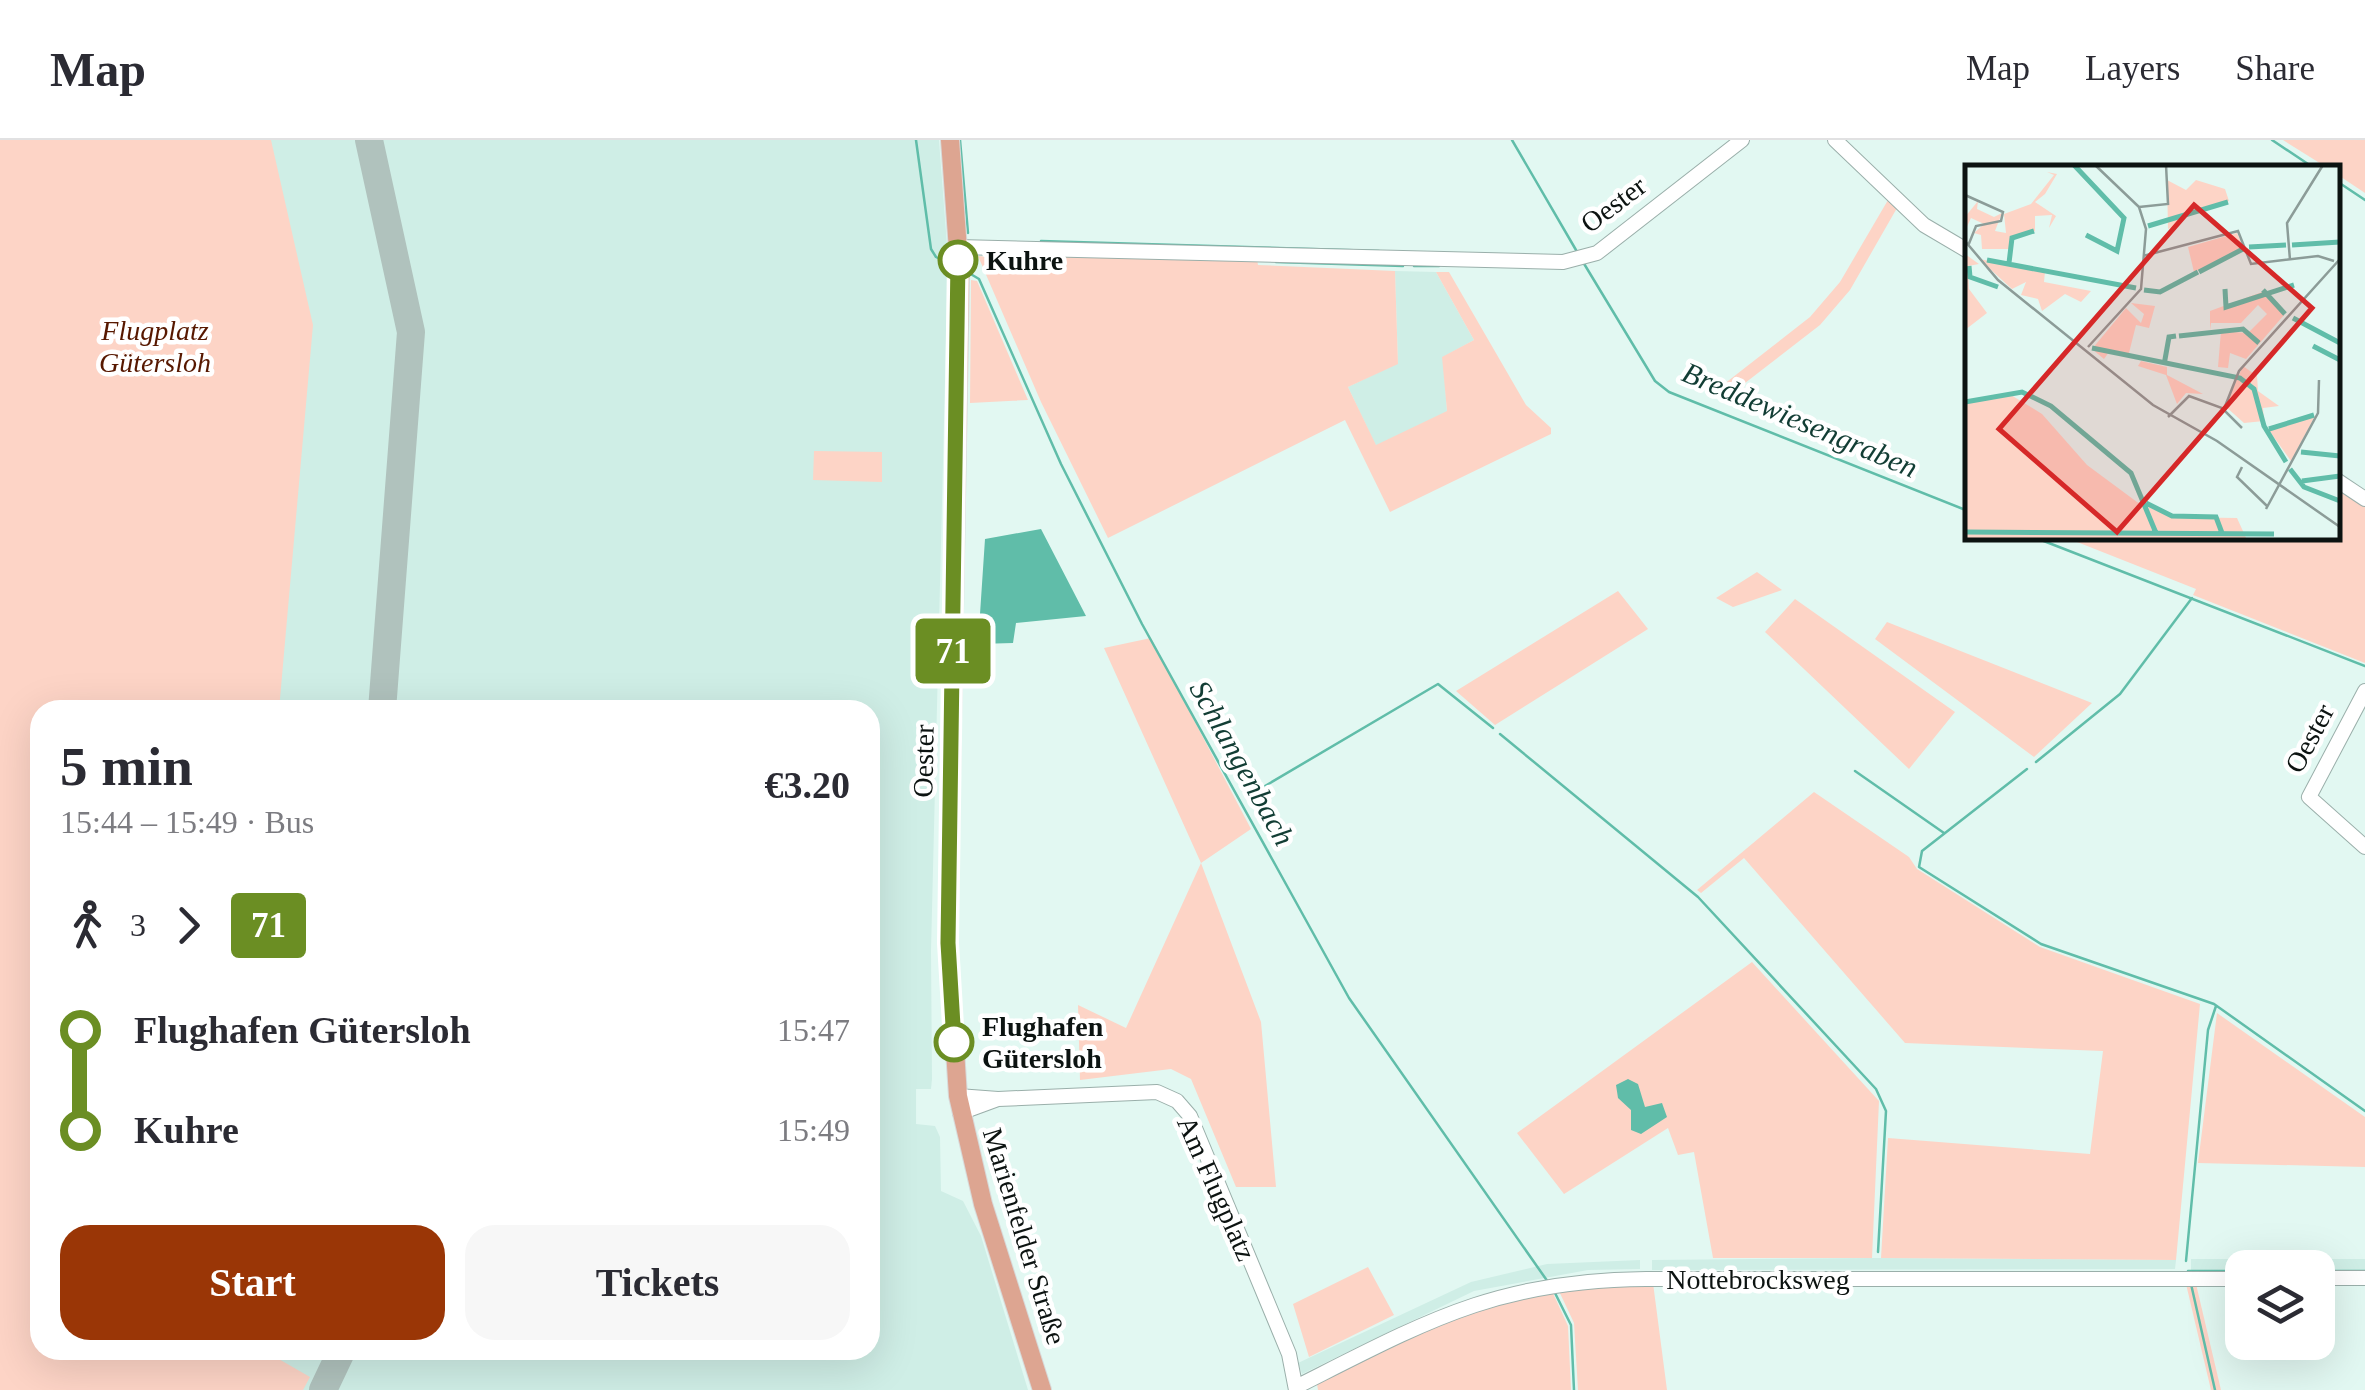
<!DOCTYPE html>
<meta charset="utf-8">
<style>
:root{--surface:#fff;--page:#f7f7f7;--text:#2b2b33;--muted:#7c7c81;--line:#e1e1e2;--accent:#9a3606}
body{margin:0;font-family:Georgia,serif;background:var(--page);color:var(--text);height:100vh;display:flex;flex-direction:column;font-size:38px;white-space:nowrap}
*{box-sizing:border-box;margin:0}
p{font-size:32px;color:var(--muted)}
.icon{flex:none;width:55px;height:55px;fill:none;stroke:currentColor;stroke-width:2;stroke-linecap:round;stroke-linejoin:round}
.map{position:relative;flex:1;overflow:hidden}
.details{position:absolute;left:30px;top:560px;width:850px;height:660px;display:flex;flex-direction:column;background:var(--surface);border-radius:30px;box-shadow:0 10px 40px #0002}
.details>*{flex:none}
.badge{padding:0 20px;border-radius:8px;font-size:35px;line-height:65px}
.tools{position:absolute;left:2225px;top:1110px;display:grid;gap:20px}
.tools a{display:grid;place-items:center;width:110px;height:110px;border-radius:20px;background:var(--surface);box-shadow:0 10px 40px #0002;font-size:50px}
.map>.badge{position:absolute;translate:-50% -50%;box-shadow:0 0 0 5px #fff}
.legs{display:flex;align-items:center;gap:15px;height:110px;padding:0 30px;font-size:32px}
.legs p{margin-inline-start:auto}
.head{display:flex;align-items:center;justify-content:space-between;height:170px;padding:0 30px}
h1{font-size:55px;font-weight:600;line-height:75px}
.cta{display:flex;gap:20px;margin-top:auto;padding:20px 30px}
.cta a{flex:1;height:115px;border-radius:30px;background:var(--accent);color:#fff;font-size:40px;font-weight:600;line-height:115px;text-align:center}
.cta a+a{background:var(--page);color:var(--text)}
ul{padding:0 30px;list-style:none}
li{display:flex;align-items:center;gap:35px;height:100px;font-size:38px}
li i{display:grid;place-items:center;width:15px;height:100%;margin:0 12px;background:currentColor}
li i::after{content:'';width:25px;height:25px;margin:-12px;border:8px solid;border-radius:50%;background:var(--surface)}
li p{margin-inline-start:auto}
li:first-child i{background:linear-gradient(#0000 50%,currentColor 0)}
li:last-child i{background:linear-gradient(currentColor 50%,#0000 0)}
header{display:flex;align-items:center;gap:60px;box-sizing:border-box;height:140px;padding:0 50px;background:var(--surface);border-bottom:2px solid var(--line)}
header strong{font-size:48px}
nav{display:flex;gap:55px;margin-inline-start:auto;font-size:35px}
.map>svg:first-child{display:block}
.built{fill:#cfeee6;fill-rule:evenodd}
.green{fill:#fdd4c6}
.water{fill:#60bda9}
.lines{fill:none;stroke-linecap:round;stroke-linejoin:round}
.stream{stroke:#60bda9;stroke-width:2.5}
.taxiway{stroke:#b0c2bd;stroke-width:28}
.minor-casing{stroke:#9aafaa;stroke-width:16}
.major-casing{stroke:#d8d9d9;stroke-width:20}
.minor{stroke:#fff;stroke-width:14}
.major{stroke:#dda591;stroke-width:18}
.line-1-casing{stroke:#fff;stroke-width:22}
.line-1{stroke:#6b8e23;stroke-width:15}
.stop-1-dot{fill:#fff;stroke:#6b8e23;stroke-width:5}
.labels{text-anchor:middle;stroke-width:9;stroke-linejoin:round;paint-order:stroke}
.street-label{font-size:28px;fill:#0c1311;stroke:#fff}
.stop-label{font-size:28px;font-weight:bold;fill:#0c1311;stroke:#fff;text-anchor:start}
.park-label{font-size:28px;font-style:italic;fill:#571800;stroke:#fff}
.water-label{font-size:30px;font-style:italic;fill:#123d34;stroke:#fff}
.inset-river{fill:none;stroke:#60bda9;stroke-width:5}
.inset-road{fill:none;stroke:#8c9c98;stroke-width:2.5}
.view{fill:#d62828;fill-opacity:0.15;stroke:#d62828;stroke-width:5}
.inset-edge{fill:none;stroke:#0c1311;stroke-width:5}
</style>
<header>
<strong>Map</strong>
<nav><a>Map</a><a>Layers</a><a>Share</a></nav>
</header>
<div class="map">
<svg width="2365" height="1250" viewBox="0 0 2365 1250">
<rect width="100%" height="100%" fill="#e2f8f2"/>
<!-- built -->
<path class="built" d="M0 0H939L948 118 931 811 932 939 931 949H916V984L935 986 940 997 941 1051 963 1061 981 1096 1028 1250H0ZM40 570H870V1210H40Z
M1395 131 1436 132 1474 200 1443 217 1447 272 1376 306 1348 247 1398 223Z
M1872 1118 2176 1120 2175 1129 1652 1130V1120Z
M2191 1119H2365V1131H2191Z
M1640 1120V1129L1588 1130 1474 1151 1302 1234 1298 1223 1471 1142 1547 1124Z"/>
<!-- green -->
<path class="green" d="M0 0H271L313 185 279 570H40V1210H280L277 1218 310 1237 303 1250H0Z
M2283 0H2365V53L2338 35V28L2326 27Z
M1888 60 1897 68 1850 150 1820 185 1723 260 1710 255 1810 177 1840 142Z
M1004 112 1257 119 1258 125 1395 131 1398 224 1348 247 1376 305 1447 271 1442 217 1474 200 1436 132H1449L1526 265 1551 288V294L1390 372 1345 280 1108 398 1041 262 978 116 1003 118Z
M971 140 977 141 1028 260 970 263Z
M814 311 882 312V342L813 340Z
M2338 349 2365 366V523L2193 455 2196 449 2067 398H2338Z
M1757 432 1782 450 1733 467 1716 458Z
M1618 451 1648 489 1495 585 1456 551Z
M1795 459 1955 572 1909 629 1765 492Z
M1887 482 2092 563 2034 617 1875 499Z
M1151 498 1251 689 1201 723 1261 882 1276 1047H1236L1191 939 1171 929 1080 940 1078 865 1126 888 1201 723 1104 508Z
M1814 652 1909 717 1917 729 2040 807 2200 864 2176 1120 1881 1118 1888 998 2090 1014 2103 911 1905 903 1744 718 1701 753 1697 750Z
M1752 822 1879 961 1872 1118H1713L1694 1012 1678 1015 1668 988 1564 1054 1517 993Z
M2217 873 2365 977V1027L2198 1023Z
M1368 1127 1394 1175 1309 1217 1293 1164Z
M1653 1143 1667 1250H1578L1574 1183 1558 1149Z
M2186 1144H2196L2221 1250H2211Z
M1552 1151 1568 1186 1571 1250H1318L1317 1244 1453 1176Z"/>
<!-- water -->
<path class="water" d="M1041 389 1086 476 1016 483 1013 503 978 504 985 399Z
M1628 939 1638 944 1645 967 1662 963 1667 977 1641 994 1631 990V970L1618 958 1616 945Z"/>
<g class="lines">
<!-- stream -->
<path class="stream" d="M916 0 931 109 936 117 953 126
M960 0 968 93
M1512 0 1576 110
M2272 0 2314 28
M2338 42 2365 60
M1041 101 1379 111
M1276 122 1403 126
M1583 122 1655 241 1669 252 1968 371
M1414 126H1439
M969 133 979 139 1061 324 1142 484 1349 858 1548 1142
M2036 398 2365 526
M1500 594 1698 757 1876 949 1886 971 1878 1112
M2036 622 2120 554 2192 458
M2027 629 1922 711 1919 727 2041 804 2214 864 2365 971
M1855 631 1944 693
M1248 656 1438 544 1493 588
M2186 1121 2208 890 2216 866
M2188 1131H2242
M2318 1131H2365
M2191 1144 2215 1250
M1555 1153 1571 1185 1574 1250"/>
<!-- taxiway -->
<path class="taxiway" d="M369 0 411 192 382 570
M323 1250 342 1210"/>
<!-- minor casing -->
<g class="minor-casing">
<path id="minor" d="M1835 0 1924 85 1968 111
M958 107 1563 122 1597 113 1742 0
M2338 341 2365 359
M2365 551 2309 657 2365 707
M958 956 998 959 1157 952 1177 961 1190 976 1289 1214 1296 1250
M960 973 998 959
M2318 1138H2365
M1296 1247C1425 1182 1497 1140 1646 1139H2242"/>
</g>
<!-- major casing -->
<g class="major-casing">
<path id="major" d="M950 0 960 137 948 803 958 956 983 1064 1042 1250"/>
</g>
<!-- minor -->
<use href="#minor" class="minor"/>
<!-- major -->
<use href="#major" class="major"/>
</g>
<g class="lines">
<!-- line-1 casing -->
<g class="line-1-casing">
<path id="line-1" d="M954 902 948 803 958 120"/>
</g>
<!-- line-1 -->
<use href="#line-1" class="line-1"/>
</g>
<!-- markers -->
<g class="stop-1-dot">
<circle cx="958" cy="120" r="18"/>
<circle cx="954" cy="902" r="18"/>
</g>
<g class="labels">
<!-- street labels -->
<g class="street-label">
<text transform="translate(1613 64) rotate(-37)" y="10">Oester</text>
<text transform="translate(2309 598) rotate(-62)" y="10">Oester</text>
<text transform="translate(923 621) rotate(-89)" y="10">Oester</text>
<text transform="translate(1217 1048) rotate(66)" y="10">Am Flugplatz</text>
<text transform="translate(1025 1096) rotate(73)" y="10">Marienfelder Straße</text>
<text x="1758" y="1149">Nottebrocksweg</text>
</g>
<!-- stop labels -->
<g class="stop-label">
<text x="986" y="130">Kuhre</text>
<text x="982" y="896">Flughafen<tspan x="982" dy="32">Gütersloh</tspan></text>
</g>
<!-- park labels -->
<g class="park-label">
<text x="155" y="200">Flugplatz<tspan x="155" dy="32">Gütersloh</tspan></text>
</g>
<!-- water labels -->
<g class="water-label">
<text transform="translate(1800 280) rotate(23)" y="10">Breddewiesengraben</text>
<text transform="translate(1242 623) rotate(61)" y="10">Schlangenbach</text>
</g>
</g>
<!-- overview -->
<g transform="translate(1965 25)">
<rect width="375" height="375" fill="#e2f8f2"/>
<path d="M82 7 92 9 80 29 70 37 91 51 84 63 87 50 70 51V66L47 73 46 84H17L16 70 9 68 19 59 6 53 0 66V52L13 36 12 44 29 52 37 48 30 66 41 68 39 49 66 39 89 10ZM202 15 221 25 231 15 260 24 264 36 212 51 215 59 203 64ZM272 68 279 83 229 107 223 82ZM0 89 14 99 3 101 4 124 22 148 0 165ZM14 94 80 107 79 117 126 126 116 137 100 129 77 146 73 134 56 130 61 117 47 124ZM297 127 319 150 281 194 265 188 263 203 253 202 256 166 283 168 302 149 293 140 276 158H246L245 165V146ZM166 138 190 141 184 163 171 160 163 192 144 187 139 194 127 184 161 143 176 158 179 149ZM176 196 202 202V210L238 229 221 228 212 239 201 210 173 201ZM278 201 292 211 293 226 314 241 298 243 299 256 279 258 260 241ZM46 230 77 249 122 300 172 337 207 352 272 353 282 375H0V239ZM350 251 326 296 303 264Z" fill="#fdd4c6"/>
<path class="inset-river" d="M109 0 159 53 152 86 121 70M183 61 263 37M327 80 375 77M284 82 321 80M22 95 171 123M44 98 47 73 69 66M4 101 5 112 33 122M234 107 278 84M260 124 261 142 329 120M179 125 195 127 233 107M298 125 320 149M328 153 375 178M214 171 278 164 294 178M348 181 375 195M127 183 275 213 289 224 299 261 321 297M199 200 204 172 211 171M0 237 57 227 86 241 166 308 191 368M304 264 349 250M336 287 375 291M325 304 339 322 375 336M337 316 375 311M181 338 207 351 251 352 257 368M0 367 309 369"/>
<path class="inset-road" d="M0 30 38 47 36 56 11 61 3 81M174 42 203 39 201 0M0 76 33 115 188 240 252 276 375 362M178 91 273 66 286 99 353 91 369 96M325 95 322 58 358 0M123 182 176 124 181 64 174 42 130 0M259 244 274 206 375 94M203 252 224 231 257 243 277 263M277 302 272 312 302 341M301 344 353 248 354 215"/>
<path class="view" d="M229 40 347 143 152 367 34 264Z"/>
<rect width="375" height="375" class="inset-edge"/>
</g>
</svg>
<div class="tools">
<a><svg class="icon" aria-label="layers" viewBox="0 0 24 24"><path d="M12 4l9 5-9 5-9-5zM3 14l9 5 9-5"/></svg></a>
</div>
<b class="badge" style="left:953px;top:511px;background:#6b8e23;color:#fff">71</b>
<section class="details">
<div class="head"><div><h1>5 min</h1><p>15:44 – 15:49 · Bus</p></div><b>€3.20</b></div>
<div class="legs"><svg class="icon" aria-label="walk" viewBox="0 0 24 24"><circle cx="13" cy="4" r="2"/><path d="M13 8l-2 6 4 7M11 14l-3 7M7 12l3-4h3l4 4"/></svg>3<svg class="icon" aria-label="forward" viewBox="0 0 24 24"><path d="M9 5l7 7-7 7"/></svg><b class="badge" style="background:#6b8e23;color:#fff">71</b></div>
<ul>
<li><i style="color:#6b8e23"></i><b>Flughafen Gütersloh</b><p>15:47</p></li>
<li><i style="color:#6b8e23"></i><b>Kuhre</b><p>15:49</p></li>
</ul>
<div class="cta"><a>Start</a><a>Tickets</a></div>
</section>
</div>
